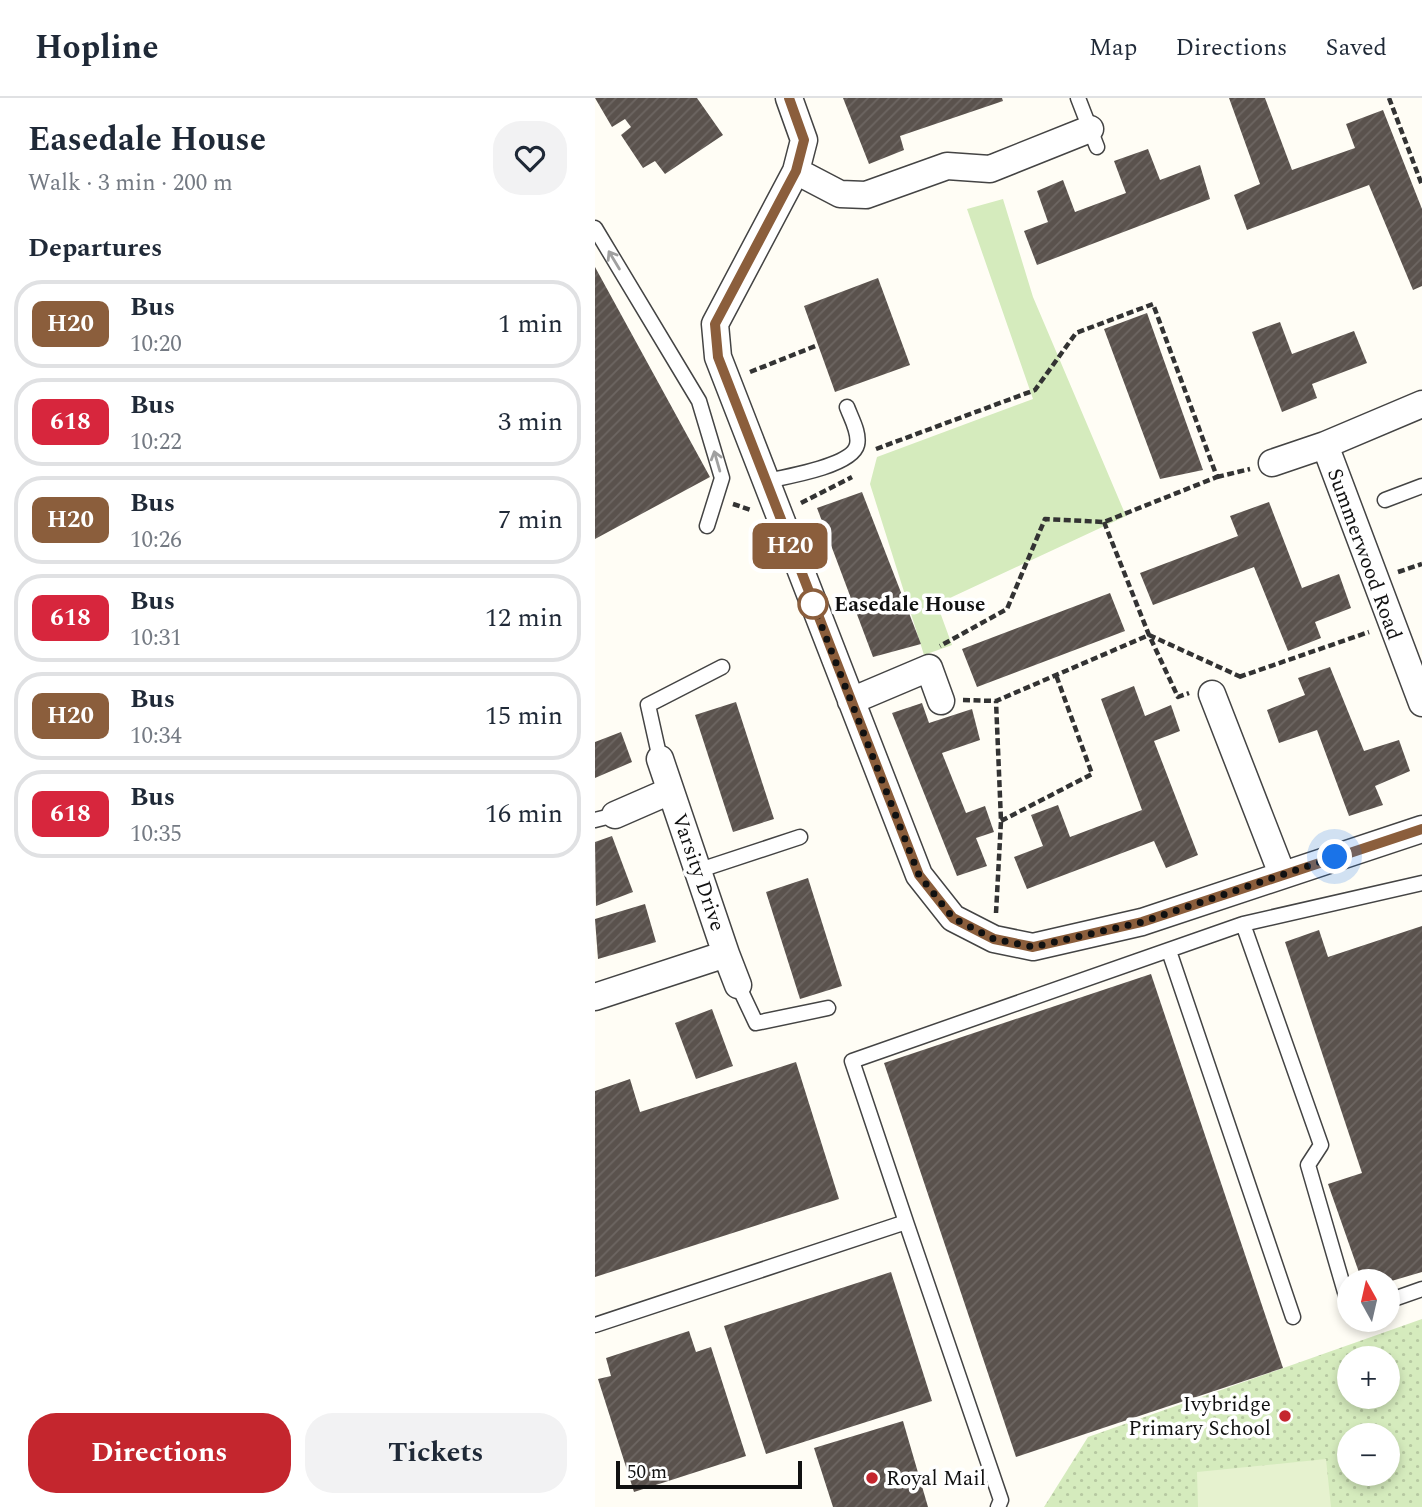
<!DOCTYPE html>
<meta charset="utf-8">
<style>
:root{--surface:#fff;--page:#f2f2f3;--text:#1f2937;--muted:#747a83;--line:#e0e1e3;--accent:#c4262e}
body{margin:0;font-family:Spectral,serif;background:var(--page);color:var(--text);height:100vh;display:flex;flex-direction:column;font-size:26px;white-space:nowrap}
*{box-sizing:border-box;margin:0}
p{font-size:23px;color:var(--muted)}
.icon{flex:none;width:38px;height:38px;fill:none;stroke:currentColor;stroke-width:2;stroke-linecap:round;stroke-linejoin:round}
.map{position:relative;flex:1;overflow:hidden}
.side{display:flex;flex-direction:column;background:var(--surface);width:595px}
.side>*{flex:none}
.badge{padding:0 14px;border-radius:10px;font-size:24px;line-height:46px}
.needle{width:46px;rotate:352deg}
.tools{position:absolute;left:742px;top:1171px;display:grid;gap:14px}
.tools a{display:grid;place-items:center;width:63px;height:63px;border-radius:50%;background:var(--surface);box-shadow:0 4px 10px #0003;font-size:35px}
.scale{position:absolute;left:21px;bottom:18px;width:186px;box-sizing:border-box;padding-left:7px;border:4px solid #111;border-top:0;font-size:19px;line-height:24px;white-space:nowrap;color:#111;-webkit-text-stroke:5px #fff;paint-order:stroke}
.you{position:absolute;width:35px;height:35px;margin:-18px;border:5px solid #fff;border-radius:50%;background:#1a73e8;box-shadow:0 0 0 10px #1a73e833}
.map>.badge{position:absolute;translate:-50% -50%;box-shadow:0 0 0 4px #fff}
h2{padding:0 28px;font-size:26px;line-height:63px}
.round{display:grid;place-items:center;flex:none;width:74px;height:74px;border-radius:28px;background:var(--page)}
.head{display:flex;align-items:center;justify-content:space-between;height:119px;padding:0 28px}
h1{font-size:33px;font-weight:700;line-height:52px}
.action{display:flex;gap:14px;margin-top:auto;padding:14px 28px}
.action a{flex:1;height:80px;border-radius:28px;background:var(--accent);color:#fff;font-size:28px;font-weight:700;line-height:80px;text-align:center}
.action a+a{background:var(--page);color:var(--text)}
ul{padding:0;list-style:none}
li{display:flex;align-items:center;gap:21px;height:88px;margin:0 14px 10px;padding:0 14px;border:4px solid var(--line);border-radius:28px}
li div{flex:1}
li b{display:block;font-size:26px}
li em{font-style:normal}
li .badge{min-width:77px;font-weight:700;text-align:center}
header{display:flex;align-items:center;gap:42px;box-sizing:border-box;height:98px;padding:0 35px;background:var(--surface);border-bottom:2px solid var(--line)}
header strong{font-size:33px}
nav{display:flex;gap:38px;margin-inline-start:auto;font-size:24px}
main{display:flex;flex:1;min-height:0}
.map>svg:first-child{display:block}
.grass{fill:#d5ebbd}
.park{fill:url(#park-dots);fill-rule:evenodd}
.pitch{fill:#e6f2cf}
.building{fill:url(#building-hatch)}
.lines{fill:none;stroke-linecap:round;stroke-linejoin:round}
.lane-casing{stroke:#444;stroke-width:17}
.street-casing{stroke:#444;stroke-width:29}
.path{stroke:#333;stroke-width:4.5;stroke-dasharray:7 3.5;stroke-linecap:butt}
.lane{stroke:#fff;stroke-width:14}
.street{stroke:#fff;stroke-width:26}
.oneway{stroke:#a0a0a0}
.line-casing{stroke:#fff;stroke-width:16}
.line{stroke:#8b5e3c;stroke-width:10}
.walk{stroke:#111;stroke-width:7;stroke-dasharray:0 12.6}
.stop-dot{fill:#fff;stroke:#8b5e3c;stroke-width:3.5}
.poi-dot{fill:#c4262e;stroke:#fff;stroke-width:2.5}
.labels{text-anchor:middle;stroke-width:7;stroke-linejoin:round;paint-order:stroke}
.street-label{font-size:21px;fill:#111;stroke:#fff}
.stop-label{font-size:21px;font-weight:bold;fill:#111;stroke:#fff;text-anchor:start}
.poi-label{font-size:21px;fill:#111;stroke:#fff;text-anchor:end}
</style>
<header>
<strong>Hopline</strong>
<nav><a>Map</a><a>Directions</a><a>Saved</a></nav>
</header>
<main>
<section class="side">
<div class="head"><div><h1>Easedale House</h1><p>Walk · 3 min · 200 m</p></div><a class="round"><svg class="icon" aria-label="heart" viewBox="0 0 24 24"><path d="M12 20l-8-8c-3-5 5-10 8-4 3-6 11-1 8 4z"/></svg></a></div>
<h2>Departures</h2>
<ul>
<li><span class="badge" style="background:#8b5e3c;color:#fff">H20</span><div><b>Bus</b><p>10:20</p></div><em>1 min</em></li>
<li><span class="badge" style="background:#d7263d;color:#fff">618</span><div><b>Bus</b><p>10:22</p></div><em>3 min</em></li>
<li><span class="badge" style="background:#8b5e3c;color:#fff">H20</span><div><b>Bus</b><p>10:26</p></div><em>7 min</em></li>
<li><span class="badge" style="background:#d7263d;color:#fff">618</span><div><b>Bus</b><p>10:31</p></div><em>12 min</em></li>
<li><span class="badge" style="background:#8b5e3c;color:#fff">H20</span><div><b>Bus</b><p>10:34</p></div><em>15 min</em></li>
<li><span class="badge" style="background:#d7263d;color:#fff">618</span><div><b>Bus</b><p>10:35</p></div><em>16 min</em></li>
</ul>
<div class="action"><a>Directions</a><a>Tickets</a></div>
</section>
<div class="map">
<svg width="827" height="1409" viewBox="0 0 827 1409">
<defs>
<pattern id="park-dots" width="8" height="8" patternUnits="userSpaceOnUse" patternTransform="scale(1.75)"><rect width="8" height="8" fill="#d5ebbd"/><path d="M2 2h.1M6 6h.1" fill="none" stroke="#b6c8a1" stroke-width="1.8" stroke-linecap="round"/></pattern>
<pattern id="building-hatch" width="6" height="6" patternUnits="userSpaceOnUse" patternTransform="scale(1.75)"><rect width="6" height="6" fill="#5a524d"/><path d="M-1 1l2-2M0 6l6-6M5 7l2-2" fill="none" stroke="#6d6662"/></pattern>
</defs>
<rect width="100%" height="100%" fill="#fffdf5"/>
<!-- grass -->
<path class="grass" d="M408 101 438 199 531 418 342 506 357 547 329 557 275 386 282 359 438 301 372 111Z"/>
<!-- park -->
<path class="park" d="M827 1221V1409H449L493 1339ZM754 1260H793V1298H754ZM754 1337H793V1376H754Z"/>
<!-- pitch -->
<path class="pitch" d="M731 1361 736 1409H603L602 1374Z"/>
<!-- building -->
<path class="building" d="M0 0H102L128 37 70 76 60 63 48 70 26 37 36 29 30 21 17 29Z
M248 0H407L408 3 305 38 309 52 274 66Z
M634 0H670L697 72 760 50 751 26 788 12 827 111V188L818 192 774 87 652 132 639 97 665 86Z
M553 51 565 82 605 67 615 101 442 167 429 133 453 124 442 93 468 82 480 114 531 95 519 63Z
M0 169 115 379 0 441Z
M283 180 315 267 240 294 209 208Z
M552 215 608 372 565 381 509 231Z
M685 224 697 256 759 233 772 265 717 286 722 300 687 314 657 234Z
M267 394 326 546 278 559 222 410Z
M674 404 707 490 744 476 756 510 720 524 726 540 693 553 659 469 558 507 545 475 643 438 635 418Z
M515 495 530 533 382 589 367 551Z
M735 569 769 653 804 642 815 673 780 688 788 707 754 718 722 632 684 645 672 612 710 597 703 580Z
M539 588 550 618 576 607 585 633 559 643 603 757 571 770 559 743 432 791 419 759 448 748 436 717 463 707 475 739 547 712 506 601Z
M141 604 179 721 138 734 100 617Z
M327 605 334 625 377 611 385 642 347 655 371 715 390 708 399 734 381 740 392 768 362 778 297 615Z
M26 634 37 664 0 680V644Z
M17 738 38 794 1 808 0 744Z
M213 780 247 888 205 901 171 794Z
M50 806 61 844 3 861 0 821Z
M827 828V1174L793 1184 767 1183 733 1086 767 1075 690 844 724 832 733 859Z
M556 876 688 1270 421 1359 289 965Z
M117 911 138 968 101 981 80 925Z
M201 964 244 1101 0 1179V993L35 981 45 1014Z
M296 1174 337 1303 171 1356 129 1228Z
M94 1233 101 1254 116 1249 151 1358 39 1394 3 1281 16 1278 11 1260Z
M308 1323 333 1409H238L219 1350Z"/>
<g class="lines">
<!-- lane casing -->
<g class="lane-casing">
<path id="lane" d="M483 0 502 49
M0 130 104 303 127 380 112 428
M171 383C190 379 257 368 262 347 265 335 256 320 252 309
M790 402 827 388
M65 661 53 607 127 569
M0 722 20 717
M105 772 205 739
M574 853 698 1219
M143 887 161 925 233 910
M311 1124 406 1402 403 1409
M793 1203 827 1191
M754 1208 713 1067 726 1047 648 826 827 785
M0 1227 311 1124 257 963 648 826"/>
</g>
<!-- street casing -->
<g class="street-casing">
<path id="street" d="M194 0 209 42 201 73 120 226 123 259 324 777 358 820 399 841 438 849 547 824 827 731
M201 73 245 96 271 97 352 68 395 71 495 31
M730 347 827 306
M677 365 730 347 827 605
M617 596 687 776
M256 603 334 570 346 603
M65 661 131 856
M20 717 75 693
M0 899 131 856 143 887"/>
</g>
<!-- path -->
<path class="path" d="M794 0 827 87
M155 274 223 247
M281 351 440 292 481 235 558 206 622 379 509 424 450 421 412 511 345 548
M622 379 655 371
M206 405 257 379
M138 406 156 412
M509 424 554 537 583 599 594 595
M803 474 827 466
M644 579 774 534
M368 602 401 603 554 537 646 579
M406 723 497 676 461 577
M401 815 406 723 401 603"/>
<!-- lane -->
<use href="#lane" class="lane"/>
<!-- street -->
<use href="#street" class="street"/>
</g>
<!-- one-way arrows -->
<defs><path id="oneway-shaft" d="M-6 0H5M1.5-3L5.5 0L1.5 3" fill="none" stroke-width="1.6" stroke-linecap="round" stroke-linejoin="round" transform="scale(1.75)"/></defs>
<g class="oneway">
<use href="#oneway-shaft" transform="translate(19 162) rotate(-121)"/>
<use href="#oneway-shaft" transform="translate(122 363) rotate(-106)"/>
</g>
<g class="lines">
<!-- line casing -->
<g class="line-casing">
<path id="line" d="M194 0 209 42 201 73 120 226 123 259 324 777 358 820 399 841 438 849 547 824 827 731"/>
</g>
<!-- line -->
<use href="#line" class="line"/>
<!-- walk -->
<path class="walk" d="M218 506 324 777 358 820 399 841 438 849 547 824 740 759"/>
</g>
<!-- markers -->
<circle class="stop-dot" cx="218" cy="506" r="14"/>
<g class="poi-dot">
<circle cx="690" cy="1318" r="7"/>
<circle cx="277" cy="1380" r="7"/>
</g>
<g class="labels">
<!-- street labels -->
<g class="street-label">
<text transform="translate(770 456) rotate(70)" y="7">Summerwood Road</text>
<text transform="translate(104 774) rotate(71)" y="7">Varsity Drive</text>
</g>
<!-- stop labels -->
<g class="stop-label">
<text x="239" y="513">Easedale House</text>
</g>
<!-- poi labels -->
<g class="poi-label">
<text x="676" y="1313">Ivybridge<tspan x="676" dy="24">Primary School</tspan></text>
<text x="291" y="1387" text-anchor="start">Royal Mail</text>
</g>
</g>
</svg>
<div class="tools">
<a><svg class="needle" viewBox="-14 -14 28 28"><path d="M0-13l5 13h-10z" fill="#e53935"/><path d="M0 13l5-13h-10z" fill="#747a83"/></svg></a>
<a>+</a>
<a>−</a>
</div>
<div class="scale">50 m</div>
<div class="you" style="left:740px;top:759px"></div>
<b class="badge" style="left:195px;top:448px;background:#8b5e3c;color:#fff">H20</b>
</div>
</main>
